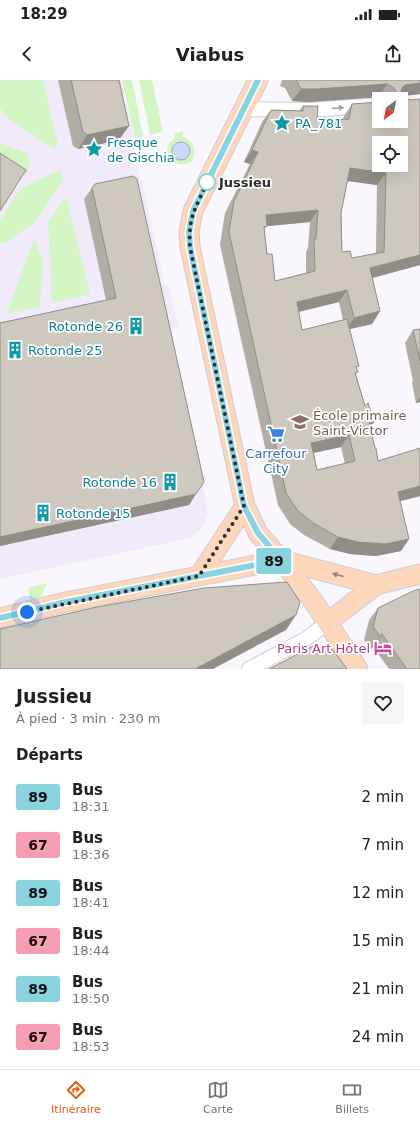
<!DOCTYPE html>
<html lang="fr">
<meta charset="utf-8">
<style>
:root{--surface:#fff;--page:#f6f6f6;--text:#202124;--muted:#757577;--line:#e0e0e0;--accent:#ea580c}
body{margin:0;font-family:"DejaVu Sans",sans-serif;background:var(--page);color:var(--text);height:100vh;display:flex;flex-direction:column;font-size:15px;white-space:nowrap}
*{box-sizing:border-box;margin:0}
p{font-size:13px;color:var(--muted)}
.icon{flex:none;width:22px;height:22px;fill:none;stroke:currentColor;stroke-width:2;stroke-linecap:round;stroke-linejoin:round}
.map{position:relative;height:589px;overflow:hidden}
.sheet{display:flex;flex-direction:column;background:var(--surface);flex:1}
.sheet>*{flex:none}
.badge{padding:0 8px;border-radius:3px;font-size:14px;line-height:26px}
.needle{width:26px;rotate:212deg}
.buttons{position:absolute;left:372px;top:12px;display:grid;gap:8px}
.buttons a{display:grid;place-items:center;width:36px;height:36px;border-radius:0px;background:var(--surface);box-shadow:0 4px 16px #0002;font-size:20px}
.you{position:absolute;width:20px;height:20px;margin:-10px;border:3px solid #fff;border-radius:50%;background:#1a73e8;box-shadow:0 0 0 6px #1a73e833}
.map>.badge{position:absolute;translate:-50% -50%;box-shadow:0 0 0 2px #fff}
h2{padding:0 16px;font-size:15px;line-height:36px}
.round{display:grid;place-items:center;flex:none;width:42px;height:42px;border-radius:0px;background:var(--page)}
.headline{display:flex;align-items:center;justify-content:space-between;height:68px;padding:0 16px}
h1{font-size:19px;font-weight:700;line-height:30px}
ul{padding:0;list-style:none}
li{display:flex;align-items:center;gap:12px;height:48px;padding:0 16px}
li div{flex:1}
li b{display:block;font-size:15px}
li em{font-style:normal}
li .badge{min-width:44px;font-weight:700;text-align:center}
.status{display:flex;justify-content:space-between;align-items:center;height:28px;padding:0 20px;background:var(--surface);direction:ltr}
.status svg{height:11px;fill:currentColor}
header{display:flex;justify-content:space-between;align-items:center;height:52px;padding:0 16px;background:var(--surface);font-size:18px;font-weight:700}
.tabs{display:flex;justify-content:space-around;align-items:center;height:56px;border-top:1px solid var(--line);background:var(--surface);font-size:11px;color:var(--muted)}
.tabs a{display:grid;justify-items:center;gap:2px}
.tabs .active{color:var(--accent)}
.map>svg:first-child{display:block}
.built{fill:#f1eafb}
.green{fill:#d2f5c3;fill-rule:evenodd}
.water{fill:#c8d9fb;stroke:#9aa5be}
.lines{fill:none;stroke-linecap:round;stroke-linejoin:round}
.street-casing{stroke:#d0ccd5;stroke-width:16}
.secondary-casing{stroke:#d0ccd5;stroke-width:21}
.street{stroke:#fff;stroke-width:14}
.secondary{stroke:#fcd7bb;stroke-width:19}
.wall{fill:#b1aca4;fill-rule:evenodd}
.shaded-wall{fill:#908c86}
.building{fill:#cec8bf;stroke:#908c86;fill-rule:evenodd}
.oneway{fill:#a0a0a1}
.oneway2{fill:#948275}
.line-casing{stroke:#fff;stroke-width:9}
.line{stroke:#88d3df;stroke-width:6}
.walk{stroke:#2d2c2f;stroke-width:4;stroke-dasharray:0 7.2}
.stop-dot{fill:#fff;stroke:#88d3df;stroke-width:2}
.labels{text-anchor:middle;stroke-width:3.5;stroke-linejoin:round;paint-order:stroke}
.culture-label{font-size:13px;fill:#0d838f;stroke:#fff;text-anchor:start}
.stop-label{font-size:13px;font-weight:bold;fill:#2d2c2f;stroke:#fff;text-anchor:start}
.education-label{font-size:13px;fill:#785e54;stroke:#fff;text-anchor:start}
.shop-label{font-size:13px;fill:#366cbe;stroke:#fff}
.hotel-label{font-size:13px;fill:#b23c85;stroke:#fff;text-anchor:end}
</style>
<div class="status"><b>18:29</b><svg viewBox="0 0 49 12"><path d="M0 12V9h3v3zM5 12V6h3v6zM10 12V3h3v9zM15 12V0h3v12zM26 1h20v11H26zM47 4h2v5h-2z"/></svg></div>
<header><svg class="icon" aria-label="back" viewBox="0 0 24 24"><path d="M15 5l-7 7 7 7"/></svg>Viabus<svg class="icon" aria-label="share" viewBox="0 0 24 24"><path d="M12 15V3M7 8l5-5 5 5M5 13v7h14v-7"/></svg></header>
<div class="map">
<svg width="420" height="589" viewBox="0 0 420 589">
<rect width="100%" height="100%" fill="#faf6fe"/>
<!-- built -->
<path class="built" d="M0 0H121L134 58 132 59 137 85 140 100H142L165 206 168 205 179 247 169 250 208 431 207 436 201 449 190 458 0 499Z"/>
<!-- green -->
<path class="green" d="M0 0H43L58 65 54 69 8 39 0 28Z
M122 0H132L143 56 135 58Z
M139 0H152L163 52 150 55Z
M183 51V57C195 62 198 72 191 82 179 87 172 84 166 73L169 63 175 58V53ZM174 65 190 69V75L172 71Z
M0 63 27 73 30 85 27 94 0 93Z
M59 90H61L63 100 35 142 5 163 0 164V140L20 109Z
M66 117 90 214 52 223 48 142Z
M34 158 43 181 40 227 7 234Z
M47 503 41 517 30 520 28 508Z"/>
<!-- water -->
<path class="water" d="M172 71a9 9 0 1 1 18 0a9 9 0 1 1-18 0Z"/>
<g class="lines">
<!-- street casing -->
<g class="street-casing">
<path id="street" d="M243 29 309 30 379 25
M249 589 306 559 328 542"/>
</g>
<!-- secondary casing -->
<g class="secondary-casing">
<path id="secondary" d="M258 0 193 131 189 152 190 167 245 426 258 453 281 480 311 518 358 589
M199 496 245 426
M0 538 66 522 281 480 376 505
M328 542 376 505 420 494"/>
</g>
<!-- street -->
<use href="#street" class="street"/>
<!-- secondary -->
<use href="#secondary" class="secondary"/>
</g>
<!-- wall -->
<path class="wall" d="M58 0H119V60L78 69 73 66Z
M282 0H420V14L403 16 420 185 372 198 380 231 372 244 349 249 357 289 356 295 365 326 374 342 370 348 375 368 378 381 420 416 400 421 401 471 376 476 350 474 330 469 304 455 290 444 278 425 220 165 225 133 250 84 244 82 262 42 271 30 299 31 303 26 317 41 343 39 344 36 352 24 379 41 401 19H384L379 17 309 22 292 21 285 8 280 6ZM347 101 377 105 376 173 352 178 342 172 341 133ZM310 142 308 168 306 172V193L275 201 267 174 264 150 267 146ZM339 222 343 240 302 250 299 232ZM341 367 345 384 317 390 314 373Z
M95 104 189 425 0 466V243L106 220 84 119Z
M420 249V322L416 323 412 303 413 301 405 263 413 250Z
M378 528 420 589H389L373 567 371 569 364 560 369 540Z"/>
<!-- shaded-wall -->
<path class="shaded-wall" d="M420 3V14L396 17 402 8 405 5Z
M387 4 379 17 309 22 292 21 301 9Z
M129 46 119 60 78 69 87 55Z
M252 70 258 72 250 84 244 82Z
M350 88 386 93 377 105 341 100Z
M318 130 310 142 258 147 266 135Z
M420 175V185L361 201 370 188Z
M347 210 339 222 288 234 297 222Z
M380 231 372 244 346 250 354 238Z
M420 317V322L416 323Z
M374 342 365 354 369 343Z
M349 355 341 367 303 375 311 363Z
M420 406V416L389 424 398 412Z
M196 414 189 425 0 466V457Z
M338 457 409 459 401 471 376 476 350 474 330 469Z
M296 535 286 550 213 589H195Z
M382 554 373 567 371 569 380 556Z"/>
<!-- building -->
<path class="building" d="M71 0H119L129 46 87 55 83 52Z
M296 0H420V3L405 5 402 8 401 12 403 17 410 20 420 19V175L370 188 380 231 354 238 347 210 297 222 302 250 347 239 359 286 356 287 358 292 355 293 365 326 368 323 374 342 369 343 375 368H376L378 381 420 368V406L398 412 409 459 385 464 358 462 338 457 313 443 298 431 286 413 229 152 234 121 258 72 252 70 271 30 303 31V26H318L317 41 349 39 352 24 379 22V41H401V19H393L395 16 396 12 394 8 387 4 317 9H301ZM379 63H401V85H379ZM350 88 386 93 384 172 352 178 350 171 342 172 341 133ZM318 130 316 159H314L315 191 275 201 272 174H267L264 147 267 146 266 135ZM349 355 355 381 317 390 311 363Z
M0 73 26 90 0 131Z
M133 96 137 99 204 402 196 414 0 457V243L116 218 92 108 95 104Z
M420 249V281L413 250Z
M287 502 300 522 296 535 195 589H0V549L97 527 204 508Z
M420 509V589H407L382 554 380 556 373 547 378 528 413 511Z
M313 566 333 570 347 589H269Z"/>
<!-- one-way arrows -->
<defs><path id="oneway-solid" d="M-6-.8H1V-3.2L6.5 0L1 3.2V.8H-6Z"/></defs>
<use class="oneway" href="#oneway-solid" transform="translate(338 28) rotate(-4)"/>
<use class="oneway2" href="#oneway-solid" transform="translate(338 495) rotate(-165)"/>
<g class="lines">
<!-- line casing -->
<g class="line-casing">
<path id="line" d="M0 538 66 522 281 480 258 453 244 426 190 167 189 152 193 131 258 0"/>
</g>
<!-- line -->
<use href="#line" class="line"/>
<!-- walk -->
<path class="walk" d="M27 532 199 496 244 426 190 167C188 135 196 129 207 102"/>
</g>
<!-- icons -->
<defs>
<g id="sight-bare" transform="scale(1.38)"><path d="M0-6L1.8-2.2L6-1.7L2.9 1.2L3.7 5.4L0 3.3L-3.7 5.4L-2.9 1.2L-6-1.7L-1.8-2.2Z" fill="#0f9aa8" stroke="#fff" stroke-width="2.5" paint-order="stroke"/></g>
<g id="building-bare" transform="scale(1.38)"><path d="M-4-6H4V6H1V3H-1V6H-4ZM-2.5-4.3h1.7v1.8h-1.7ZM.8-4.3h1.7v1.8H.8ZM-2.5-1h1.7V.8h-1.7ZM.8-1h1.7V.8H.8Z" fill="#0f9aa8" stroke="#fff" stroke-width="2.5" paint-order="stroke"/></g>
<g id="school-bare" transform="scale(1.38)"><path d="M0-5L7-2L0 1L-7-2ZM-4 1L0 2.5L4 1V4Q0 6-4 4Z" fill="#8d6e63" stroke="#fff" stroke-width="2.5" paint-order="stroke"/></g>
<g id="supermarket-bare" transform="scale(1.38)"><path d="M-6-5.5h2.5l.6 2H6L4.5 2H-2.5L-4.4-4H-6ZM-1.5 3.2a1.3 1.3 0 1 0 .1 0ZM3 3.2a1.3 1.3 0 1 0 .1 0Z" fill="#3f7fe0" stroke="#fff" stroke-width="2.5" paint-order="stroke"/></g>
<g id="hotel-bare" transform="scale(1.38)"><path d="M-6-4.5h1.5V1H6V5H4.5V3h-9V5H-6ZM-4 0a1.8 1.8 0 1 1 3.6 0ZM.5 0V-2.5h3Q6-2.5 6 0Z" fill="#d1479c" stroke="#fff" stroke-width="2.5" paint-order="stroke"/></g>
</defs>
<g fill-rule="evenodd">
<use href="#sight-bare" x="282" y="43"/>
<use href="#sight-bare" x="94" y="69"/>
<use href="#building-bare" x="136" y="246"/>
<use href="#building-bare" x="15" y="270"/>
<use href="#school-bare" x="300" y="342"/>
<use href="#supermarket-bare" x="276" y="354"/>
<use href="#building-bare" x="170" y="402"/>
<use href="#building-bare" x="43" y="433"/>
<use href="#hotel-bare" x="383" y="568"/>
</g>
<!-- markers -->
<circle class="stop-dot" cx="207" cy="102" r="8"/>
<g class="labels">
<!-- culture labels -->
<g class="culture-label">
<text x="295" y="48">PA_781</text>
<text x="107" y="67">Fresque<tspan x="107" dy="15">de Gischia</tspan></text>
<text x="123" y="251" text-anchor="end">Rotonde 26</text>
<text x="28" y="275">Rotonde 25</text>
<text x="157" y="407" text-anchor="end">Rotonde 16</text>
<text x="56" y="438">Rotonde 15</text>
</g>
<!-- stop labels -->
<g class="stop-label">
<text x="219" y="107">Jussieu</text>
</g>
<!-- education labels -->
<g class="education-label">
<text x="313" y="340">École primaire<tspan x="313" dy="15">Saint-Victor</tspan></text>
</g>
<!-- shop labels -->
<g class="shop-label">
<text x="276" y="378">Carrefour<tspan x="276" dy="15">City</tspan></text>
</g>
<!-- hotel labels -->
<g class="hotel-label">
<text x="370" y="573">Paris Art Hôtel</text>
</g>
</g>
</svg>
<div class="buttons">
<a><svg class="needle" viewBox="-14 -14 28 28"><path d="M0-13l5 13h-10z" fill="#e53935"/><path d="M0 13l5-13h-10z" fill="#757577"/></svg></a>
<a><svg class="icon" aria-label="locate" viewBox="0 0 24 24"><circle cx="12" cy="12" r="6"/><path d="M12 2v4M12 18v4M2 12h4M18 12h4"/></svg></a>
</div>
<div class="you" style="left:27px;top:532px"></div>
<b class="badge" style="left:274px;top:481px;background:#88d3df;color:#111">89</b>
</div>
<section class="sheet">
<div class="headline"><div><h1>Jussieu</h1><p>À pied · 3 min · 230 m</p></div><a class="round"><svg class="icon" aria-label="heart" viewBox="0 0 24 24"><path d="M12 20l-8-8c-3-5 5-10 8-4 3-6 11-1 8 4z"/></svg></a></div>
<h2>Départs</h2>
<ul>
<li><span class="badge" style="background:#88d3df;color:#111">89</span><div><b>Bus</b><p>18:31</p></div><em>2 min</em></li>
<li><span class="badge" style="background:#f59eb3;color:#111">67</span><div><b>Bus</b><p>18:36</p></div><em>7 min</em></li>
<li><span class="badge" style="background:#88d3df;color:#111">89</span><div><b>Bus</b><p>18:41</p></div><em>12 min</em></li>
<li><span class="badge" style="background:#f59eb3;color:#111">67</span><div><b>Bus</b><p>18:44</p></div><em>15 min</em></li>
<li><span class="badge" style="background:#88d3df;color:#111">89</span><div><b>Bus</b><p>18:50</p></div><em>21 min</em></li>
<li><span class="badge" style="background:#f59eb3;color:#111">67</span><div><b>Bus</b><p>18:53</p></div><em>24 min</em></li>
</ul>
</section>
<nav class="tabs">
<a class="active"><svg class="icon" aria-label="directions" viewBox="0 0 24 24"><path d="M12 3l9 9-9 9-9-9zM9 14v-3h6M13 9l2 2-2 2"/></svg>Itinéraire</a>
<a><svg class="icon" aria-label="map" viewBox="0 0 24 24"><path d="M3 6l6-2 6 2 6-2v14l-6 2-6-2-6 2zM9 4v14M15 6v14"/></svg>Carte</a>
<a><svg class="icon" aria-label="tickets" viewBox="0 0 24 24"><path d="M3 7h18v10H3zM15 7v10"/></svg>Billets</a>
</nav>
